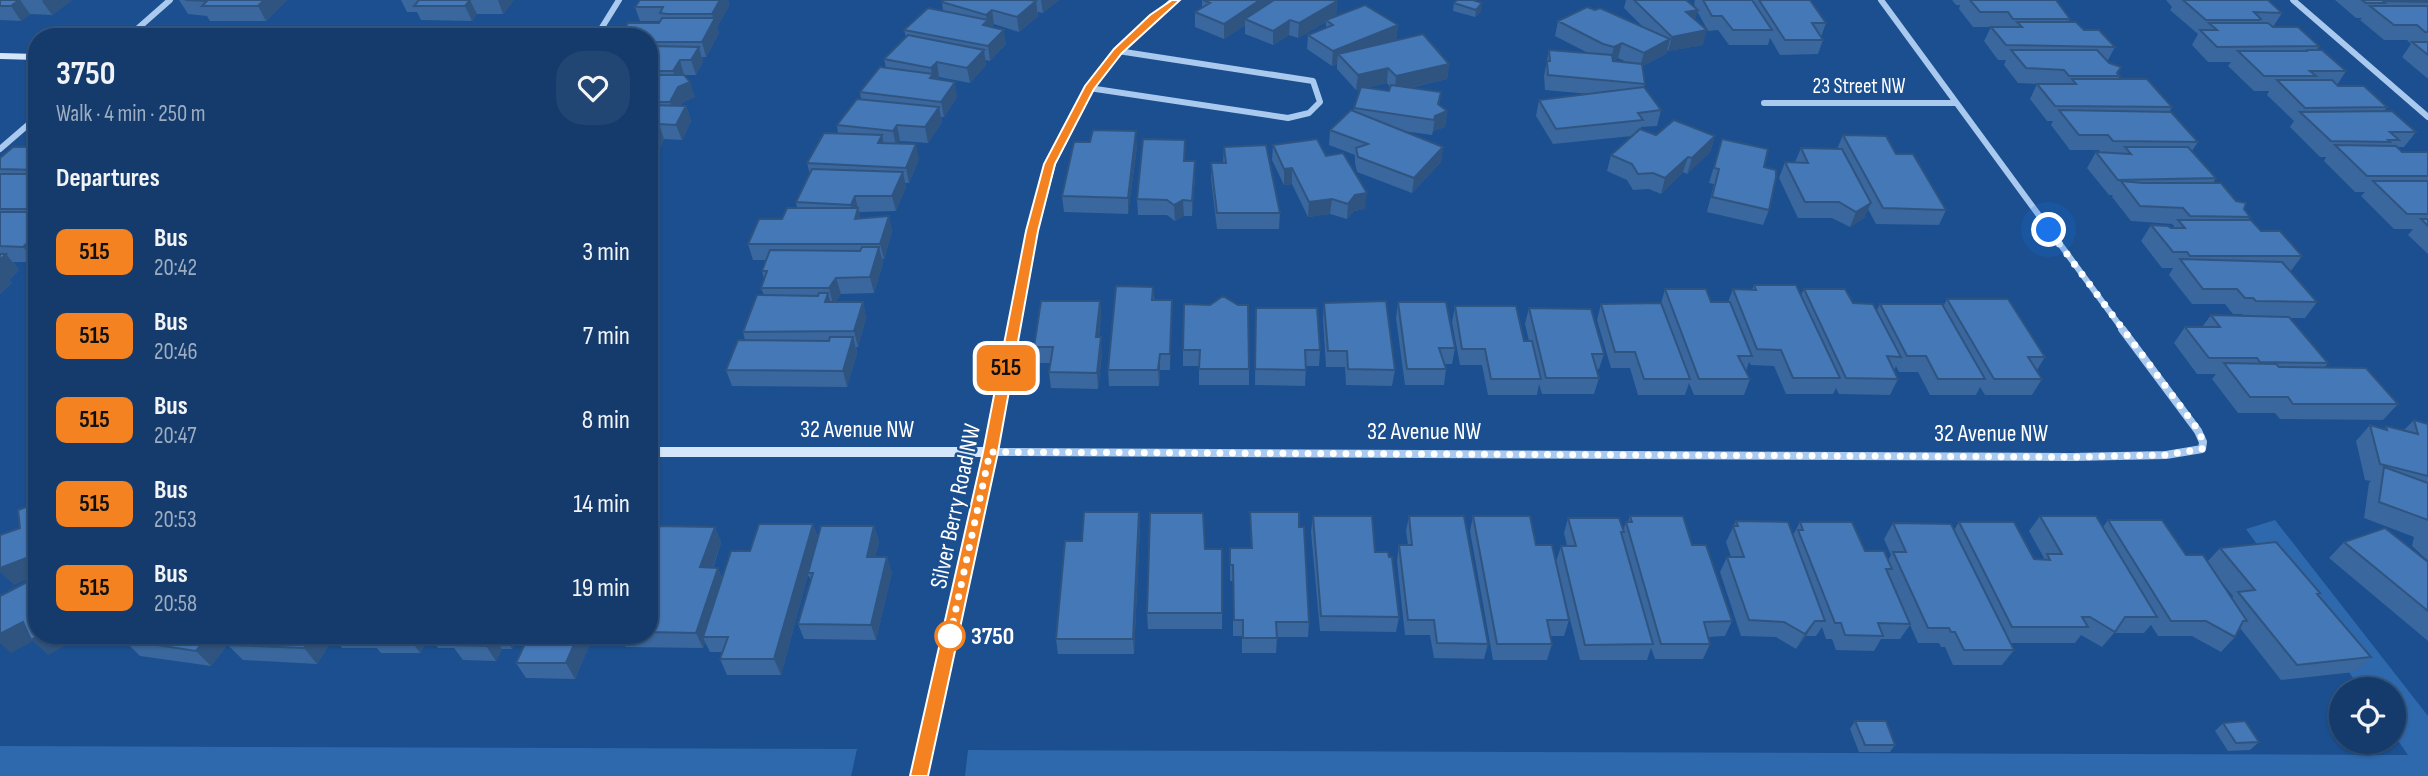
<!DOCTYPE html>
<meta charset="utf-8">
<style>
:root{--surface:#143b6b;--page:#214673;--text:#f1f3f6;--muted:#9dadc1;--line:#33557e}
body{margin:0;font-family:"Sofia Sans Condensed",sans-serif;background:var(--page);color:var(--text);height:100vh;display:flex;flex-direction:column;font-size:26px;white-space:nowrap}
*{box-sizing:border-box;margin:0}
p{font-size:23px;color:var(--muted)}
.icon{flex:none;width:38px;height:38px;fill:none;stroke:currentColor;stroke-width:2;stroke-linecap:round;stroke-linejoin:round}
.map{position:relative;flex:1;overflow:hidden}
.side{position:absolute;left:28px;top:28px;width:630px;height:616px;display:flex;flex-direction:column;background:var(--surface);border-radius:28px;box-shadow:0 2px 5px #0004,0 0 0 2px var(--line)}
.side>*{flex:none}
.badge{padding:0 14px;border-radius:10px;font-size:24px;line-height:46px}
.tools{position:absolute;left:2329px;top:677px;display:grid;gap:14px}
.tools a{display:grid;place-items:center;width:77px;height:77px;border-radius:50%;background:var(--surface);box-shadow:0 2px 5px #0004,0 0 0 2px var(--line);font-size:35px}
.you{position:absolute;width:35px;height:35px;margin:-18px;border:5px solid #fff;border-radius:50%;background:#1a73e8;box-shadow:0 0 0 10px #1a73e833}
.map>.badge{position:absolute;translate:-50% -50%;box-shadow:0 0 0 4px #fff}
h2{padding:0 28px;font-size:26px;line-height:63px}
.round{display:grid;place-items:center;flex:none;width:74px;height:74px;border-radius:28px;background:var(--page)}
.summary{display:flex;align-items:center;justify-content:space-between;height:119px;padding:0 28px}
h1{font-size:33px;font-weight:700;line-height:52px}
ul{padding:0;list-style:none}
li{display:flex;align-items:center;gap:21px;height:84px;padding:0 28px}
li div{flex:1}
li b{display:block;font-size:26px}
li em{font-style:normal}
li .badge{min-width:77px;font-weight:700;text-align:center}
.map>svg:first-child{display:block}
.green{fill:#2e69ad}
.lines{fill:none;stroke-linecap:round;stroke-linejoin:round}
.street-far1{stroke:#a9c9ee;stroke-width:6}
.street{stroke:#a9c9ee;stroke-width:8}
.secondary{fill:#d6e6fa;fill-rule:evenodd}
.wall{fill:#3a679d;fill-rule:evenodd}
.shaded-wall{fill:#305480}
.building{fill:#4478b7;stroke:#305480;stroke-width:2}
.line{fill:#f58220;stroke:#fff;stroke-width:2}
.walk{stroke:#fff;stroke-width:7;stroke-dasharray:0 12.6}
.stop-dot{fill:#fff;stroke:#f58220;stroke-width:3.5}
.labels{text-anchor:middle;stroke-width:5;stroke-linejoin:round;paint-order:stroke}
.far-street-label{font-size:21px;fill:#fff;stroke:#1b4f8f}
.street-label{font-size:24px;fill:#fff;stroke:#1b4f8f}
.stop-label{font-size:24px;font-weight:bold;fill:#fff;stroke:#1b4f8f;text-anchor:start}
</style>
<div class="map">
<svg width="2428" height="776" viewBox="0 0 2428 776">
<rect width="100%" height="100%" fill="#1b4f8f"/>
<!-- green -->
<path class="green" d="M2275 520 2428 716V776H965L968 750 2408 755 2394 735V690L2361 689 2246 529Z
M0 746 857 749 851 776H0Z"/>
<g class="lines">
<!-- street-far1 -->
<path class="street-far1" d="M1881 0 2123 330
M2293 0 2428 117
M128 37 170 0
M596 37 619 0
M1089 88 1288 118 1309 113 1320 102 1313 81 1118 51
M1764 103H1954
M0 149 37 117"/>
<!-- street -->
<path class="street" d="M991 452 2072 457 2166 455 2202 449 2203 442 2198 431 2122 329"/>
<!-- secondary -->
<path class="secondary" d="M1169 0H1180L1122 53 1094 89 1056 164 1038 231 998 452 928 776H910L982 457H649V447H985L1026 231 1044 164 1085 86 1114 49Z
M0 53 37 54V60L0 59Z"/>
</g>
<!-- wall -->
<path class="wall" d="M0 0H72L52 15 30 14 21 21 0 20Z
M179 0H287L266 21H210L207 16 188 14Z
M401 0H514L503 14H477L472 21 421 20 417 12H407Z
M640 0H728L729 6 717 27 719 33 706 57H702L703 62 696 75H684L695 97 683 102 681 105 686 106 691 121 682 140 664 139 659 150H652L654 155 649 163V37L660 21H640L635 7Z
M944 0H1059L1043 13 1038 12V16L1019 32 994 24 991 27 1006 44 990 61 985 60 986 65 970 83 939 77 937 79 957 97 944 117H941L942 122 928 143 900 141 898 143 919 159 909 183H905L906 187 896 211 859 212 860 218 889 216 892 232 884 259H882L883 263 874 293 841 294 835 302H863L866 318 858 347H856L857 353 847 387 732 386 726 370 745 340 743 332 764 295 761 288 764 279 762 271 766 260H753L748 244 797 208 796 202 810 174 807 163 838 133 837 125 861 99 860 92 886 68 884 59 906 37 904 30 943 11 942 2Z
M1202 0H1334L1337 1 1336 16 1398 25 1396 40 1392 41 1449 64 1447 79 1410 88 1441 92 1439 106 1447 111 1445 127 1433 131 1432 135 1403 131 1443 147 1441 162 1412 193 1357 172 1355 163V155L1329 145 1330 130 1353 111 1360 89 1356 90 1337 69V64L1332 66 1307 49 1308 35 1326 28V22L1298 38 1289 35 1273 45 1245 34V25L1224 39 1195 27V12L1202 8ZM1387 83 1390 87 1389 91 1365 88Z
M1626 0H1686L1696 8 1694 4 1695 0H1752L1753 1V0H1810L1826 23 1821 37 1823 40 1818 54 1780 55 1770 38 1768 45H1729L1718 30 1708 31 1697 11 1695 19 1703 45 1668 51 1667 50 1666 54 1642 66 1645 84 1643 88 1661 110 1657 126 1641 127V129L1656 135 1715 136 1710 152 1687 174 1683 172 1661 194 1649 189 1633 190 1627 180 1607 171 1611 155 1632 136 1553 144 1536 116 1539 100 1589 94 1545 90 1544 76 1549 50 1588 53 1555 36 1558 21 1595 10 1643 27 1624 8ZM1618 58 1629 63 1613 61Z
M1952 0H2057L2070 19 2068 22 2115 47 2107 62 2109 63 2121 67 2118 74 2120 76 2118 79 2172 107 2169 112 2198 142 2192 151 2216 178 2213 183 2244 209 2250 217 2248 220 2261 231 2302 256 2290 272 2317 302 2305 318H2290L2328 363 2324 368 2398 404 2383 420 2280 419 2275 413H2238L2212 379 2216 374H2197L2174 343 2185 327H2202L2211 315 2243 316 2242 314H2233L2225 304H2192L2169 275 2173 268H2162L2141 241 2151 225 2171 228H2173L2174 226 2172 224 2131 221 2112 197 2113 195H2109L2087 168 2096 152 2101 153 2099 150H2070L2051 125 2053 121H2047L2030 99 2037 84 2018 83 2004 65 2006 60H1998L1984 41 1991 27H1973L1959 9 1960 5H1956Z
M2166 0H2268L2282 13 2273 27 2319 46 2317 50 2346 71 2337 85 2387 107 2384 111 2416 132 2404 147H2398L2402 152H2428V254L2408 235 2413 229H2394L2361 196 2365 192H2355L2324 161 2326 157H2320L2290 127 2294 121 2267 95 2269 91H2254L2228 66 2231 62H2208L2192 45 2198 34 2170 10 2172 7Z
M2335 0H2428V78H2427L2402 57 2411 44 2407 40H2384L2360 20 2362 18H2356Z
M1454 3 1481 11 1475 17 1453 11Z
M1843 135 1896 154 1946 210 1939 225 1876 224 1868 209 1864 218 1850 227 1832 218H1798L1779 178 1785 162H1795L1801 148 1837 149Z
M1722 139 1764 167 1769 210 1763 225 1707 212 1714 184 1709 183Z
M1273 145 1326 156 1365 209 1354 211 1347 219 1330 214 1308 217 1292 184 1284 185 1272 160Z
M1137 146 1128 214 1064 212 1062 196Z
M37 147V262H13L19 270 9 280 12 283 0 294V158Z
M1224 147 1280 213 1279 229H1217L1211 179V163H1223Z
M1185 161H1195V177L1192 216H1184L1175 221 1167 215H1138L1137 199Z
M1754 285 1801 295 1804 289 1877 310 1880 304 1943 307 1947 299 2045 357 2037 370 2042 379 2032 395H1985L1980 387 1976 395H1930L1918 372H1899L1896 366 1894 371 1898 379 1890 395 1839 394 1836 388 1833 394H1786L1774 366 1751 365 1749 362 1746 371 1750 379 1744 395H1694L1689 383 1685 395H1638L1630 368H1611L1597 320 1601 304 1661 303 1665 289 1711 302H1728L1733 289 1752 290Z
M1153 287 1154 300H1172L1170 370H1160L1159 386H1109L1108 370Z
M1100 301 1101 317 1099 337 1102 353 1098 389 1051 388 1049 372 1050 363H1036L1034 347Z
M1398 302 1455 348 1452 364H1445L1446 369 1444 385H1405L1396 318Z
M1324 303 1395 370 1392 386 1346 385 1345 367H1326L1323 319Z
M1210 305 1249 369V385H1199V366H1183V350Z
M1455 306 1524 341H1529L1525 324 1529 308 1604 354 1599 369H1597L1599 378 1594 394H1542L1539 384 1537 395H1488L1482 365H1460L1452 322Z
M1256 308 1320 350 1319 366H1306L1305 386 1255 385Z
M2414 420 2428 424V560L2425 558 2412 546 2414 537 2364 518 2369 483 2371 481 2365 480 2356 441 2370 425 2384 429 2386 426 2404 430Z
M1139 512 1140 527 1134 654H1058L1056 639 1082 541Z
M1250 512 1309 622 1308 637H1277L1276 653H1242V636H1233V581H1230V548H1251Z
M1313 516 1375 552 1389 557 1399 617 1396 632 1320 631 1311 532Z
M1409 516 1488 644 1484 659 1434 658 1430 635H1405L1397 561 1399 545H1408L1406 531Z
M1473 516 1536 545 1569 620 1564 636H1550L1552 644 1547 660H1493L1470 531Z
M1630 516 1692 545 1732 621 1725 636 1708 637 1710 644 1703 659H1655L1651 648 1647 660H1580L1556 562 1561 546H1567L1564 533 1568 518 1623 531 1626 522H1628Z
M2040 516 2103 527 2108 520 2186 555 2207 562 2220 548 2320 593 2318 595 2371 657 2355 672 2281 680 2240 628 2235 637 2221 652 2192 636H2158L2151 625 2144 633H2114L2102 647 2081 635 2075 643H2010L2014 650 2002 665H1953L1945 647H1941L1939 643H1918L1910 625 1900 639H1881L1874 651 1836 650 1832 639H1826L1822 627 1816 636H1806L1796 649 1776 637 1741 636 1720 572 1727 557H1731L1726 542 1736 521 1793 535 1800 522 1888 561 1891 555 1884 539 1893 523 1954 530 1959 522 2034 559 2043 560 2044 558 2029 531ZM2216 575 2233 596 2232 598Z
M649 524 654 531 715 527 721 543 713 568H718L722 578 750 551 813 524 818 538 874 526 879 542 875 557 892 572 876 640 804 639 798 624 811 580 808 575 781 675H727L720 659 722 652H710L705 642 703 648 626 647 619 635H649Z
M2344 542 2428 562V641L2329 558Z
M1205 549H1222V629H1148L1147 613Z
M235 635 211 666 140 656 124 640Z
M235 635H518L512 649H502L496 661 463 660 454 648H438L429 636 420 653H381L377 648H342L334 637 317 664 243 660 228 645Z
M527 635H617L613 646H589L575 679 526 678 516 663 528 637Z
M1855 721 1895 745 1890 752H1859L1850 729Z
M2223 723 2259 742 2250 750 2228 751 2215 731Z"/>
<!-- shaded-wall -->
<path class="shaded-wall" d="M19 0H20L30 14 21 21 11 6Z
M43 0H72L52 15 42 1Z
M264 0H287L266 21 258 6Z
M470 0 477 14 472 21 465 6Z
M498 0H514L503 14Z
M720 0H728L729 6 717 27 719 33 706 57 702 42 714 20 712 14Z
M1041 0H1059L1043 13Z
M1260 0H1281L1245 19V25L1224 39V24Z
M1036 1 1038 16 1019 32 1017 17Z
M1337 1 1336 16 1326 20V22L1298 38 1299 23Z
M1482 3 1481 11 1475 17 1476 10Z
M992 10 994 24 989 28 983 25 987 22 986 15Z
M1698 10 1693 24 1686 12Z
M1290 20 1289 35 1273 45V31Z
M1398 25 1396 40 1344 61 1338 54 1337 64 1332 66 1333 51Z
M1004 30 1006 44 990 61 988 46Z
M1707 30 1703 45 1668 51 1672 37Z
M1670 39 1666 54 1640 67 1644 53Z
M1622 43 1618 58 1610 62 1614 47Z
M699 47 703 62 696 75 691 60Z
M984 50 986 65 970 83 967 68Z
M680 60 684 75 678 86 673 71Z
M937 62 939 77 934 82 930 78 932 75 931 68Z
M1449 64 1447 79 1395 91 1396 76Z
M1388 68 1387 83 1356 90 1358 75Z
M690 82 695 97 683 102 675 117 670 102 678 87Z
M955 82 957 97 944 117 941 102Z
M1441 92 1439 107 1447 111 1445 127 1433 131 1435 116Z
M686 106 691 121 682 140 676 125Z
M939 107 942 122 928 143 925 127Z
M659 124 664 139 659 150 653 135Z
M897 125 900 141 896 146 893 131Z
M1136 131 1137 146 1128 214V198Z
M882 135 885 150 878 143Z
M1715 136 1710 152 1687 174 1692 158Z
M649 142 654 155 649 163Z
M916 144 919 159 909 183 906 168Z
M1443 147 1441 162 1412 193 1414 178Z
M1688 157 1683 172 1661 194 1665 178Z
M1195 161V177L1192 216V201Z
M1292 168V184L1284 185V169Z
M903 172 906 187 896 211 892 196Z
M653 174 659 189 649 208V181Z
M1367 193 1365 209 1354 211 1347 219 1348 204 1355 195Z
M855 196 862 224 858 234 851 205Z
M1332 199 1330 214 1308 217 1309 202Z
M1183 200 1184 216 1175 221 1174 205Z
M1871 203 1864 218 1850 227 1856 212Z
M889 216 892 232 884 259 880 244Z
M37 234V262H36L23 247Z
M879 247 883 263 874 293 870 277Z
M6 254 19 270 9 280 12 283 0 294V260Z
M836 278 841 294 833 304 829 288Z
M828 293 832 309 825 302Z
M1172 300V316L1170 370V354Z
M1100 301 1101 317 1097 353 1096 337Z
M863 302 866 318 858 347 854 331Z
M853 337 857 353 847 387 843 371Z
M1101 337 1102 353 1098 389 1097 373Z
M1160 354V370L1159 386 1158 370Z
M1139 512 1140 527 1134 654 1133 639Z
M650 524 658 540 649 563V527Z
M813 524 818 539 808 573V575L781 675 774 659Z
M874 526 879 542 872 572 867 557Z
M715 527 721 543 707 583 700 567Z
M37 554V576L14 585 0 572V568Z
M887 557 892 572 876 640 871 625Z
M718 568 724 584 703 637 705 642 703 648 696 633Z
M1815 621 1806 636 1796 649 1805 634Z
M23 622 39 635H85L48 655 33 641 11 653 0 643V634Z
M209 635H235L211 666 196 651Z
M312 635H332L334 637 317 664 304 648Z
M410 635 429 636 420 653 409 638Z
M491 635H493L502 649 496 661 486 646Z
M503 635H518L512 649Z
M578 635H583L589 646 575 679 566 663Z
M607 635H617L613 646Z"/>
<!-- building -->
<path class="building" d="M0 0H19L11 6H0Z
M185 0H264L258 6H202L207 1Z
M419 0H470L465 6H414Z
M640 0H720L712 14H667L660 13 663 7H635Z
M944 0H1031L1036 1 1017 17 992 10 986 15 942 2Z
M1203 0H1260L1224 24 1195 12 1210 3Z
M1274 0H1334L1337 1 1299 23 1290 20 1273 31 1245 19Z
M1457 0H1473L1482 3 1476 10 1454 3Z
M1634 0H1686L1698 10 1686 12 1707 30 1672 37Z
M1703 0H1752L1772 30H1733L1722 16H1712Z
M1759 0H1810L1826 23H1812L1823 40H1785Z
M1970 0H2056L2070 19H2013L2008 12H1980Z
M2183 0H2268L2282 13 2254 12 2261 19 2259 20H2206Z
M2362 0H2428V2L2383 1 2385 3H2366Z
M1365 5 1398 25 1333 51 1308 35 1333 25 1326 20Z
M2370 6H2428V32H2425L2417 25H2394Z
M1587 7 1595 10 1600 8 1670 39 1644 53 1622 43 1614 47 1603 44 1558 21Z
M928 8 988 20 983 25 1004 30 988 46 904 30Z
M662 18H715L702 42H649V37H620L628 23H659Z
M2017 22H2076L2084 30H2099L2115 47 2006 45 1991 27H2022Z
M2209 23H2268L2273 27H2298L2319 46 2217 47 2200 30H2217Z
M1423 34 1449 64 1396 76 1388 68 1358 75 1338 54Z
M908 35 984 50 967 68 937 62 931 68 884 59Z
M2412 42H2428V55Z
M649 46 699 47 691 60H680L673 71H649Z
M1549 50 1612 55 1613 61 1642 64 1645 84 1548 75 1547 61H1550Z
M2011 50H2097L2109 63 2121 67 2117 73 2120 76H2069L2064 70 2026 68Z
M2306 50H2322L2346 71H2310L2316 76H2264L2238 51H2308Z
M880 67 933 74 930 78 955 82 941 102 860 92Z
M649 75H684L690 82 678 87 670 102H649Z
M2072 79H2147L2172 107 2055 106 2037 84H2076Z
M2277 80H2332L2338 86H2364L2387 107 2305 108Z
M1391 85 1441 92 1438 104 1447 111 1435 116 1434 120 1354 108 1361 87 1389 91Z
M1644 87 1661 110 1638 113 1643 120 1556 129 1539 100Z
M857 99 939 107 925 127 897 125 893 131 837 125Z
M649 105 686 106 676 125 659 124 653 135H649Z
M1351 110 1443 147 1414 178 1358 157 1356 148 1368 144 1330 130Z
M2059 110 2171 112 2198 142 2113 141 2108 135H2079Z
M2392 111 2416 132H2390L2399 140H2388L2390 142 2331 141 2300 112Z
M1674 120 1715 136 1692 158 1688 157 1665 178 1653 173 1638 174 1632 164 1611 155 1640 129 1656 135Z
M1093 130 1136 131 1128 198 1062 196 1074 142H1090Z
M824 133 882 135 878 143 916 144 906 168 807 163Z
M1843 135 1886 136 1896 154H1913L1946 210 1883 208Z
M1143 139 1185 140 1184 161H1195L1192 201 1183 200 1174 205 1167 200 1137 199Z
M1317 139 1326 156 1343 153 1367 193 1355 195 1348 204 1332 199 1309 202 1292 168 1284 169 1273 145Z
M1722 139 1768 149 1764 167 1776 170V177L1769 210 1712 197 1719 169 1714 168Z
M1266 145 1280 213H1217L1211 163H1226L1224 147Z
M2335 145 2396 146 2402 152H2428V176H2367Z
M13 147H37V170L0 169V158Z
M2125 147H2188L2216 178 2118 180 2096 152 2131 154Z
M1801 148 1842 149 1871 203 1856 212 1839 202H1805L1785 162 1808 163Z
M812 169 903 172 892 196H855L851 205 796 202Z
M0 174H37V209H0Z
M2121 181 2143 183H2221L2236 201 2246 203 2244 209 2250 217 2190 216 2183 208 2140 206Z
M2373 181H2428V214H2407Z
M787 208H858L855 219 889 216 880 244H748L759 219H782Z
M0 212H37V234L23 247 0 246Z
M2421 219H2428V226Z
M2178 220H2251L2261 231H2280L2302 256H2190L2187 252H2173L2151 225 2168 226 2171 228H2185Z
M862 247H879L870 277 836 278 829 288H761L767 271H762L770 250 860 251Z
M0 254H6L0 260Z
M2180 259 2282 262 2317 302 2256 301 2253 298H2245L2237 289H2203Z
M1754 285H1796L1840 378H1793L1781 350 1757 349 1733 289 1756 290Z
M1116 286 1153 287 1152 300H1172L1170 354H1160L1158 370H1108Z
M1665 289H1706L1711 302H1730L1752 356H1738L1750 379H1699Z
M1804 289H1845L1853 303 1873 304 1901 357 1887 356 1898 379 1846 378Z
M819 293H828L825 302H863L854 331 743 332 757 295 818 296Z
M1223 296 1238 305H1248L1249 369H1199L1200 350H1183L1184 304 1210 305Z
M1947 299H2008L2045 357H2028L2042 379H1994Z
M1041 301H1100L1096 337H1101L1097 373 1049 372 1053 347H1034Z
M1386 301 1395 370 1348 369 1347 351H1328L1324 303Z
M1398 302H1446L1455 348H1439L1446 369H1407Z
M1661 303 1690 379H1644L1635 352H1615L1601 304Z
M1880 304H1942L1985 379H1938L1926 356H1907Z
M1455 306H1516L1524 341H1532L1541 379H1491L1485 349H1462Z
M1256 308H1317L1320 350H1305L1306 370 1255 369Z
M1529 308 1591 309 1604 354H1592L1599 378H1546Z
M2211 315 2289 317 2328 363 2260 362 2257 358H2209L2185 327H2220Z
M830 337H853L843 371 726 370 738 340 829 341Z
M2224 363 2276 364 2279 367 2366 368 2398 404H2293L2288 397H2250Z
M2414 420 2428 424V476L2380 464 2370 425 2387 430 2386 426 2418 434Z
M2384 467 2428 483V520L2379 502Z
M37 503V554L0 568V535L20 528 18 510Z
M1084 512H1139L1133 639H1056L1065 541H1082Z
M1250 512H1299V527H1304L1309 622H1276L1277 638H1243V620H1234L1233 565H1230V548H1252Z
M1150 513H1203L1205 549H1222V613H1147Z
M1313 516H1372L1375 552H1388L1389 557H1392L1399 617 1321 616Z
M1409 516H1464L1488 644 1437 643 1434 620H1408L1399 545H1412Z
M1473 516H1530L1536 545H1552L1569 620H1547L1552 644H1497Z
M1630 516H1683L1692 545H1706L1732 621 1704 622 1710 644H1661L1626 522H1632Z
M2040 516H2096L2157 617H2125L2115 632 2090 617H2082L2088 627H2012L1959 522H2014L2034 559 2050 560 2047 554H2062Z
M1568 518H1619L1624 532H1621L1653 644 1585 645 1561 546H1576Z
M2108 520H2162L2186 555H2203L2247 621H2243L2235 637 2206 621H2171Z
M1736 521 1788 522 1825 621H1815L1805 634 1784 622 1749 620 1727 557H1744L1733 526H1738Z
M1800 522H1852L1865 551H1884L1892 569H1886L1910 624 1878 623 1883 636 1845 635 1841 623H1835L1798 530H1803Z
M1893 523 1951 524 2014 650H1964L1955 632H1951L1949 628H1928L1893 552H1906Z
M759 524H813L774 659H720L728 637H703L731 551H750Z
M655 526 715 527 700 567 718 568 696 633 649 632V542Z
M821 526H874L867 557H887L871 625 798 624 813 573H808Z
M2385 528 2428 562V611L2344 542Z
M2276 542 2320 593 2317 594 2371 657 2297 665 2238 592 2255 590 2220 548Z
M37 577V635H39L31 640 23 622 0 634V596Z
M129 635H209L196 651 124 640Z
M235 635H312L304 648 228 645Z
M370 635H410L409 638 368 637Z
M456 635H491L486 646 452 645Z
M529 635H578L566 663H516Z
M1855 721H1886L1895 745H1865Z
M2245 721 2259 742 2236 743 2223 723Z"/>
<!-- line -->
<path class="line" d="M1172 0H1180L1122 53 1094 89 1055 164 1038 231 998 452 928 776H910L983 452 1026 231 1044 164 1085 86 1114 49 1150 15Z"/>
<g class="lines">
<!-- walk -->
<path class="walk" d="M950 636 949 641 990 452 2072 457 2166 455 2202 449 2203 442 2199 431 2049 230"/>
</g>
<!-- markers -->
<circle class="stop-dot" cx="950" cy="636" r="14"/>
<g class="labels">
<!-- far-street labels -->
<g class="far-street-label">
<text x="1859" y="93">23 Street NW</text>
</g>
<!-- street labels -->
<g class="street-label">
<text x="857" y="437">32 Avenue NW</text>
<text x="1424" y="439">32 Avenue NW</text>
<text x="1991" y="441">32 Avenue NW</text>
<text transform="translate(955 506) rotate(-78)" y="8">Silver Berry Road NW</text>
</g>
<!-- stop labels -->
<g class="stop-label">
<text x="971" y="644">3750</text>
</g>
</g>
</svg>
<div class="tools">
<a><svg class="icon" aria-label="locate" viewBox="0 0 24 24"><circle cx="12" cy="12" r="6"/><path d="M12 2v4M12 18v4M2 12h4M18 12h4"/></svg></a>
</div>
<div class="you" style="left:2049px;top:230px"></div>
<b class="badge" style="left:1006px;top:368px;background:#f58220;color:#111">515</b>
<section class="side">
<div class="summary"><div><h1>3750</h1><p>Walk · 4 min · 250 m</p></div><a class="round"><svg class="icon" aria-label="heart" viewBox="0 0 24 24"><path d="M12 20l-8-8c-3-5 5-10 8-4 3-6 11-1 8 4z"/></svg></a></div>
<h2>Departures</h2>
<ul>
<li><span class="badge" style="background:#f58220;color:#111">515</span><div><b>Bus</b><p>20:42</p></div><em>3 min</em></li>
<li><span class="badge" style="background:#f58220;color:#111">515</span><div><b>Bus</b><p>20:46</p></div><em>7 min</em></li>
<li><span class="badge" style="background:#f58220;color:#111">515</span><div><b>Bus</b><p>20:47</p></div><em>8 min</em></li>
<li><span class="badge" style="background:#f58220;color:#111">515</span><div><b>Bus</b><p>20:53</p></div><em>14 min</em></li>
<li><span class="badge" style="background:#f58220;color:#111">515</span><div><b>Bus</b><p>20:58</p></div><em>19 min</em></li>
</ul>
</section>
</div>
